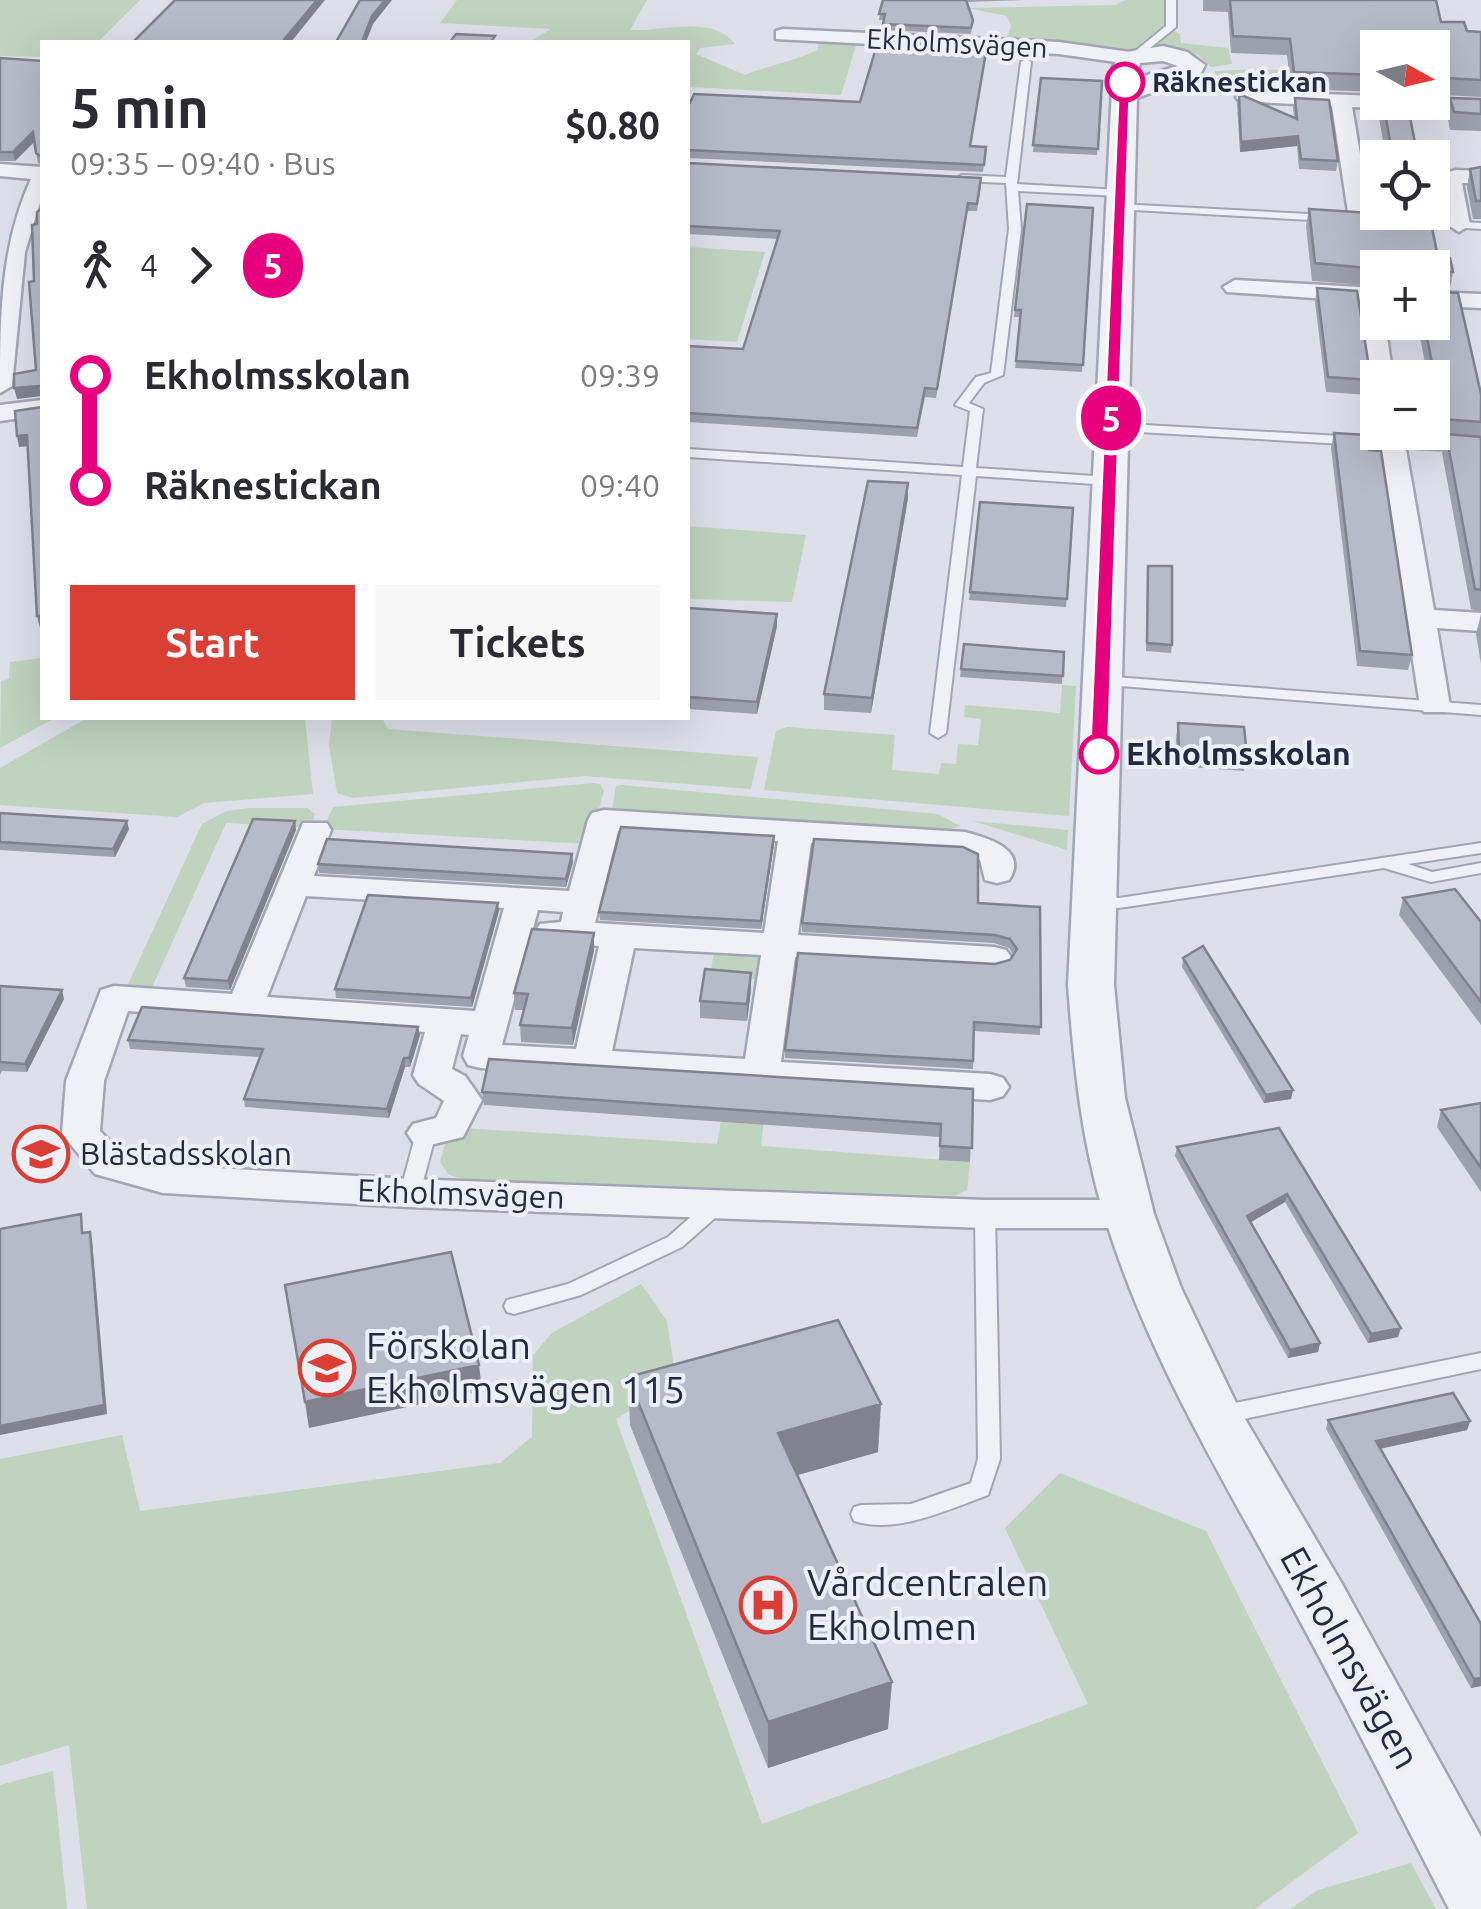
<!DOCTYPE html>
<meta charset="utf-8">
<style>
:root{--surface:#fff;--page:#f7f7f7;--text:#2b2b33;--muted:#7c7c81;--accent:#da3f36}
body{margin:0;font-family:Ubuntu,sans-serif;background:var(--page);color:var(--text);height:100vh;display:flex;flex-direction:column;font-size:38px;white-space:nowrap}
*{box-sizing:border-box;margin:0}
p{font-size:32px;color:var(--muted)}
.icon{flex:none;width:55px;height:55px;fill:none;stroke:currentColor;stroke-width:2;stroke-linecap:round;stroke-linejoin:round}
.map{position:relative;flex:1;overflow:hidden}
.panel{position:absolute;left:40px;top:40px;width:650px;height:680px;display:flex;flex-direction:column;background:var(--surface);border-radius:0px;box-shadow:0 10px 40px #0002}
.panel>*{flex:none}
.badge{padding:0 20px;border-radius:32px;font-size:35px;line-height:65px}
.needle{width:65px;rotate:98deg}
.controls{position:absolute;left:1360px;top:30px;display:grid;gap:20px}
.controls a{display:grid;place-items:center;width:90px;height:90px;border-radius:0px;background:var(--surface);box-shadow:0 10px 40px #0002;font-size:50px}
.map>.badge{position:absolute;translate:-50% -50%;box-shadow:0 0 0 5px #fff}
.legs{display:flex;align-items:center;gap:15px;height:110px;padding:0 30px;font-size:32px}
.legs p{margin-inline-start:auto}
.summary{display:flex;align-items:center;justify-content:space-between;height:170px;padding:0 30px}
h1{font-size:55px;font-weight:700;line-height:75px}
.button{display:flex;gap:20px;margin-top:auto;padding:20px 30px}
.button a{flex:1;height:115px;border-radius:0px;background:var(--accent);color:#fff;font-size:40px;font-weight:700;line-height:115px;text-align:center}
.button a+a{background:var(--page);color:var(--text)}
ul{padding:0 30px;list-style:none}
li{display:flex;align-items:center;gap:35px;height:110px;font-size:38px}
li i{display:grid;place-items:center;width:15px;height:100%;margin:0 12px;background:currentColor}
li i::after{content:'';width:25px;height:25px;margin:-12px;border:8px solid;border-radius:50%;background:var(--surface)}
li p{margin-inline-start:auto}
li:first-child i{background:linear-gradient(#0000 50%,currentColor 0)}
li:last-child i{background:linear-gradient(currentColor 50%,#0000 0)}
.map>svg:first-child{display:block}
.green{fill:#bfd3be}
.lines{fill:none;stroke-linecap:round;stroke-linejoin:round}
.service-casing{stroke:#a2a5b3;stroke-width:4}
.minor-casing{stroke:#a2a5b3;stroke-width:5}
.tertiary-casing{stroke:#a2a5b3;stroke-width:5}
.service{fill:#f0f1f7;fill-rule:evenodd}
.minor{fill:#f0f1f7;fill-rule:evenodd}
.tertiary{fill:#f0f1f7;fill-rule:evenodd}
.wall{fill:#9da0ad}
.shaded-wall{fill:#80828d}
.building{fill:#b7bac9;stroke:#80828d;stroke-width:2.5}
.line-1{fill:#e6007e;stroke:#fff;stroke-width:2.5}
.stop-1-dot{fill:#fff;stroke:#e6007e;stroke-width:5}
.labels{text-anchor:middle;stroke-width:8;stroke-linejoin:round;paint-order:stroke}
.far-street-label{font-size:28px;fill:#252a41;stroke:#edeff6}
.far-stop-label{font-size:28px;font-weight:bold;fill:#252a41;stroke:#edeff6;text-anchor:start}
.stop-label{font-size:32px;font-weight:bold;fill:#252a41;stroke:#edeff6;text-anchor:start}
.poi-label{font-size:32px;fill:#252a41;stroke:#edeff6;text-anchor:start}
.street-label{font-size:32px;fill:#252a41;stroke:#edeff6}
.near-poi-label{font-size:38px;fill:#252a41;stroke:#edeff6;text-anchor:start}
.near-street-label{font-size:38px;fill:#252a41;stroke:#edeff6}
</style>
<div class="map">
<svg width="1481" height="1909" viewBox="0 0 1481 1909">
<rect width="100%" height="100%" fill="#dddfe9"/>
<!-- green -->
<path class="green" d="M0 0H140L98 42H42V57L0 56Z
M457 0H647L630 30C662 32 712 14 735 44L700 48 696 54 745 75C769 65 793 62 817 50L820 41 929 48 856 45 841 95 688 87V42H529L551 29 440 23Z
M1126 0H1164L1165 25 1180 34 1181 43 1228 48 1232 64 1211 67 1198 55 1166 48 1128 54 995 42 1008 36 1011 26 1007 16 967 8 1115 5Z
M1258 69 1377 74 1378 79 1269 74 1270 93 1254 92 1215 74V71Z
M688 247 765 252 737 342 688 339Z
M688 526 806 535 792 602 688 599Z
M42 658V718H55L0 748 1 681 9 679 10 662Z
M1062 685 1076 686 1069 816 764 790 776 731 787 727 895 735 892 770 939 774 941 763 956 764 958 744 978 745 981 719 964 717 965 705 1060 713Z
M87 718H305L313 794 204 803 177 817 0 805V768Z
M332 718H382L388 729 758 757 751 789 584 776 353 798 337 793 329 745Z
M593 783 600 784 604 791 589 844 323 829 333 807Z
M622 785 938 814 960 826 946 830V835L611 815 616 786Z
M249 808H307L315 814 310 828 226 823 149 994 124 993 202 824 226 811Z
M973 821 1068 830 1067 850Z
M714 951 770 954 767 980 710 976Z
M728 1078 768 1081 761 1146 970 1162 967 1190 955 1196 464 1179 449 1175 440 1162 446 1140 463 1128 717 1144Z
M641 1284 667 1321 676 1381 616 1419 762 1824 1088 1704 1005 1528 1060 1473 1206 1531 1358 1833 1255 1909H87L69 1745 0 1766V1459L122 1435 140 1511 500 1463 532 1437 533 1355 552 1333Z
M53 1771 67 1909H0V1785Z
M1411 1863 1436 1909H1290L1318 1890Z"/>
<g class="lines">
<!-- service casing -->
<g class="service-casing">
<path id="service" d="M1166 0H1176V27L1139 57H1133V53L1166 26Z
M1026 59 1031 62 1017 184 1120 190 1125 193 1120 196 1018 191 1021 229 1003 375 984 383 969 403 983 409 976 468 1109 477 1116 481 1109 485 976 476 946 733 938 738 930 733 962 475 688 457V449L963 467 970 411 955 405 976 377 991 373 1009 229 1006 183 962 181 957 178 962 175 1006 177 1021 62Z
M1119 204 1328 215 1333 218 1328 221 1115 209V205Z
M1409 219 1481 223V229L1405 224V220Z
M1110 423 1481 444V452L1105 430V424Z
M1101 676 1481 705V715L1096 684 1093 681 1096 678Z
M1481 843V853L1408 864 1432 872 1481 863V873L1431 882 1384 868 1119 908 1094 906 1085 901 1094 896 1119 898Z
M426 1126 433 1128 436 1133 420 1193 417 1198H403L400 1193 416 1133 419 1128Z
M717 1198 724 1200 727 1205 724 1210 682 1247 581 1295 514 1314 507 1312 504 1306 507 1300 568 1284 668 1237 710 1200Z
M985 1207 992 1209 995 1214 1000 1459 988 1495C949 1509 896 1535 854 1521L851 1514 854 1507 862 1505 911 1504 971 1483 978 1459 975 1214 978 1209Z
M1481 1353V1369L1220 1424 1212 1421 1209 1415 1212 1409 1220 1406Z"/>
</g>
<!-- minor casing -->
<g class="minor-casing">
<path id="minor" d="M783 29 1059 42 1130 52 1140 58 1130 64 1059 54 776 39V31Z
M1246 91 1378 96V102H1432V98L1481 101V113L1395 108 1386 104 1378 108 1352 107 1371 219 1360 226 1349 219 1332 106 1239 101 1236 97Z
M0 164 42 167V196L25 252 12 386 0 393C0 318 0 247 31 179L0 176Z
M1456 170 1481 171V183H1462L1470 225 1459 232 1448 225 1440 182 1449 172Z
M1235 280 1378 288V322H1385L1393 378H1378V385L1369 378 1358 301 1227 292 1223 287Z
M1432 292 1481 294V308L1432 306Z
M42 400V415L0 421V405Z
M1378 431 1403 432 1434 610 1481 613V631L1437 628 1450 706 1446 712H1424L1420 706Z
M604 810 965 832C987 838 1029 849 1009 880L997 883 985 880 980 860 963 852 811 843 798 935 994 947 1006 950 1012 958 1006 966 994 969 795 957 781 1062 990 1074 1003 1078 1009 1087 1003 1096 990 1100 481 1068 468 1065 463 1056 469 1035 461 1034 452 1069 465 1076 482 1100 463 1137 426 1146 413 1142 407 1133 413 1124 436 1118 444 1101 419 1084 413 1075 425 1032 128 1011 104 1081 100 1131 122 1154 163 1165 410 1179 985 1200H1129L1143 1204 1149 1214 1143 1224 1129 1228H985L410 1207 163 1193 95 1174 62 1134 66 1081 101 990 114 986 232 994 303 823H327L331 830 314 876 569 891 588 820 592 813ZM618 831 778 841 764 933 595 923ZM306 896 504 908 475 1011 267 997ZM538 910 563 912 561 922 540 924 535 932 540 940 599 946 576 1049 502 1045ZM634 948 761 955 745 1059 612 1051Z"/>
</g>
<!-- tertiary casing -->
<g class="tertiary-casing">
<path id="tertiary" d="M1163 46 1187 52 1205 65 1200 75 1137 98 1114 985 1125 1098 1154 1214 1181 1288 1238 1407 1342 1584 1481 1837V1909H1449C1399 1812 1351 1715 1299 1619 1229 1488 1148 1360 1105 1217 1081 1141 1074 1064 1068 985L1113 67 1121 53ZM1163 61 1178 66 1137 78 1140 63Z"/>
</g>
<!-- service -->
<use href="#service" class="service"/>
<!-- minor -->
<use href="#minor" class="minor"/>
<!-- tertiary -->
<use href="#tertiary" class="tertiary"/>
</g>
<!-- wall -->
<path class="wall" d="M882 0H1025L967 2 972 26 971 34 882 30 884 20H879Z
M1203 0H1436L1441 22 1467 31 1481 32V97L1442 95 1436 69 1432 70V48H1378V92L1291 89 1287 55 1231 53 1228 12 1203 11Z
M966 51 971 146 986 147 983 172 688 158V103L860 102Z
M0 58 42 61V165L38 163 34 142 15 161H0Z
M1041 78 1102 81 1097 155 1033 152Z
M1239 94 1294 117 1293 108 1295 98 1338 161 1336 171 1299 169 1297 146 1240 152 1237 104Z
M1450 98 1481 99V131L1450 130 1447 115Z
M1379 102H1407L1418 158H1386L1378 112Z
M688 163 981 186 977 211H967L936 398 925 397 917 437 688 422V346L743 349 778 239 688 234Z
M1481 167V219H1473L1467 187 1470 169Z
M1027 204 1093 208 1082 372 1015 368 1021 317H1014Z
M1309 209 1396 214V212L1429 213 1438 257 1453 272 1450 289H1432V268H1378V286L1312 281 1306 226Z
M1317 288 1371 380 1368 395 1326 392 1315 302Z
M1417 322H1432L1481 394V612L1471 609 1442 453 1445 438H1439L1432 404V378H1428Z
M1334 433 1369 450 1412 655 1408 670 1357 666 1331 448Z
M908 483V498L871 713 824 710V694Z
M980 502 1073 508 1066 607 969 600Z
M1148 566 1172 645 1171 653 1146 651Z
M688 608 777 626 757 714 688 709Z
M1481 614V664L1476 634Z
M964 644 1064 652 1062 684 960 677Z
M1178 723 1247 755 1244 771 1177 766 1176 739Z
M0 813 129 829 115 857 0 850Z
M295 821 296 830 230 990 186 987 184 978Z
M774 844 761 929 600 920 599 912Z
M573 862 566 887 319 873 318 864Z
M1403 898 1481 922V1025L1399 915Z
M978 903 1040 907V1035L974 1031 973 1069 785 1058V1050L995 964 1010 960 1013 954 1009 948 994 943 802 932V923Z
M499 911 472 1007 336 998 335 989Z
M594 933V950L573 1045 521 1042 520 1025 524 1010H515L514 993Z
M1183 958 1293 1090 1291 1099 1264 1103 1182 967Z
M0 986 64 999 27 1072 2 1071 0 1075Z
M751 990 747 1021 700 1018V1001Z
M420 1035 410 1067H405L389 1118 245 1107 244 1099 260 1057 130 1049 128 1040Z
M973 1089 970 1162 939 1160 940 1137 484 1105 482 1092Z
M1481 1103V1192L1437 1127 1441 1110Z
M1279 1128 1398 1337 1368 1343 1285 1202 1251 1222 1320 1343 1318 1352 1288 1358 1175 1156 1177 1147Z
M628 1377 878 1452 797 1475 888 1729 768 1768 630 1425Z
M1328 1420 1470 1421 1467 1430 1380 1449 1481 1624V1686L1471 1688 1326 1429Z"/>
<!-- shaded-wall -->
<path class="shaded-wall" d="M317 0H325L291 42H282Z
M385 0H392L373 24 366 42H362L372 16Z
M1439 52 1436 69 1432 70V54Z
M33 132 35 141 15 161 13 152Z
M1298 136 1297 146 1240 152 1241 142Z
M39 386 42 396 17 399 14 388Z
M27 435 29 446 19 447 17 436Z
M908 483V498L871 713 872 698Z
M777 614V626L757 714V702Z
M37 616H42V628H40Z
M127 821 129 829 115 857 113 849Z
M295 821 296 830 230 990 228 981Z
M774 836V844L761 929V921Z
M572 854 573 862 566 887V879Z
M498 903 499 911 472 1007 471 998Z
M594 933V950L573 1045 572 1028Z
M751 973V990L747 1021V1004Z
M62 990 64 999 27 1072 25 1064Z
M418 1027 420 1035 410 1067 409 1058Z
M404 1058 405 1067 389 1118 387 1109Z
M1293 1090 1291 1099 1264 1103 1266 1095Z
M1287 1194 1285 1202 1246 1225 1247 1216Z
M90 1232 92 1240 107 1414 0 1435V1426Z
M1401 1328 1398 1337 1368 1343 1371 1334Z
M1320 1343 1318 1352 1288 1358 1290 1350Z
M479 1365 482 1391 309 1428 305 1402Z
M881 1404 878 1452 777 1481 778 1433Z
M1470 1421 1467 1430 1373 1450 1376 1441Z
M1481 1678V1686L1471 1688 1474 1679Z
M892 1682 888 1729 768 1768V1722Z"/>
<!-- building -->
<path class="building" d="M175 0H317L282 42H133Z
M360 0H385L372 16 362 42H336Z
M883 0H966L973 20 971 28 883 24 885 14H879Z
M1230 0H1436L1441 22H1464L1467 31 1481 32V80L1445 78 1439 52 1432 54V48H1378V75L1294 72 1290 39 1233 36Z
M456 34 495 36 491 42H450Z
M878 41 967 46 966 51 986 52 970 146 986 147 984 165 688 150V103H690L694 94 860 102Z
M0 58 42 61V157L36 153 33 132 13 152H0Z
M1041 78 1102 81 1098 149 1033 145Z
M1239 94 1297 119 1295 98 1329 100 1338 161 1301 159 1298 136 1241 142Z
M1450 98 1481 99V114L1454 112Z
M1383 102H1407L1418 158H1393Z
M688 163 981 178 977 204 968 203 937 389 925 388 917 428 688 413V346L743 349 780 231 688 226Z
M1481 167V201H1476L1470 169Z
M1027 204 1093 208 1083 365 1016 361 1021 310H1015Z
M42 208V388L39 386 14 388V374L36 370 29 282 34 281 32 225 37 224V212Z
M1309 209 1402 215V212L1429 213 1438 257 1450 258 1453 272H1433L1432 277V268L1378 269 1315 263Z
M1317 288 1357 291 1371 380 1328 377Z
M1432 289 1435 292 1458 293 1481 394V422L1443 419 1424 322H1432Z
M42 407V616H37L27 435 17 436 15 411Z
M1334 433 1367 435 1369 450 1381 451 1412 655 1360 651Z
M1446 434 1481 437V590L1475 589Z
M868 481 908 483 872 698 824 694Z
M980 502 1073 508 1067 599 970 592Z
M1148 566H1172V645L1147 643Z
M688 608 777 614 757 702 688 697Z
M964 644 1064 652 1063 676 961 669Z
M1178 723 1244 727 1247 755 1179 750Z
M0 813 127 821 113 849 0 842Z
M253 819 295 821 228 981 184 978Z
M621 827 774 836 761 921 599 912Z
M327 839 572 854 566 879 318 864Z
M814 839 963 847 978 854V903L1040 907 1041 1027 974 1022 973 1061 785 1050 798 953 995 964 1010 960 1017 949 1010 939 995 935 802 923Z
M1455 889 1481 922V1002L1403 898Z
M368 895 498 903 471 998 335 989Z
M532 929 594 933 572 1028 520 1025 528 994 514 993Z
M1203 946 1293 1090 1266 1095 1183 958Z
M705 969 751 973 747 1004 700 1001Z
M0 986 62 990 25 1064 0 1062Z
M142 1007 418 1027 409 1058H404L387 1109 244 1099 263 1049 128 1040Z
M489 1059 973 1089 972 1148 940 1146 941 1124 482 1092Z
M1481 1103V1168L1441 1110Z
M1279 1128 1401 1328 1371 1334 1287 1194 1247 1216 1320 1343 1290 1350 1177 1147Z
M81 1214 82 1233 90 1232 104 1405 0 1426V1229Z
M451 1252 479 1365 305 1402 285 1285Z
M838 1320 881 1404 778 1433 892 1682 768 1722 628 1377Z
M1453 1393 1470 1421 1376 1441 1481 1624V1678L1474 1679 1328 1420Z"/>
<!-- line-1 -->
<path class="line-1" d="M1125 78 1130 82 1108 754 1099 760 1090 754 1119 82Z"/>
<!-- icons -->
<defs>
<g id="school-ring" transform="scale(2.875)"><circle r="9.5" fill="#edeff6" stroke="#da3f36" stroke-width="1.5"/><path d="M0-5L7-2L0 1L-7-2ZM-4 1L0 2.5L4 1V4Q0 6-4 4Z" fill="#da3f36"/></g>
<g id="hospital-ring" transform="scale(2.875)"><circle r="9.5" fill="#edeff6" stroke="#da3f36" stroke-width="1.5"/><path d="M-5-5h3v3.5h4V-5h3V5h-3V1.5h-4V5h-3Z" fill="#da3f36"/></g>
</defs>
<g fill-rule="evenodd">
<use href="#school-ring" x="41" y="1154"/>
<use href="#school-ring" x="327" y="1368"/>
<use href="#hospital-ring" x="768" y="1605"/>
</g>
<!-- markers -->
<g class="stop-1-dot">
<circle cx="1125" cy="82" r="18"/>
<circle cx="1099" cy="754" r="18"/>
</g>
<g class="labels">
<!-- far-street labels -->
<g class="far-street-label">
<text transform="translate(957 43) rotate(3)" y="10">Ekholmsvägen</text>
</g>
<!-- far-stop labels -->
<g class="far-stop-label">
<text x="1152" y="92">Räknestickan</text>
</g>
<!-- stop labels -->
<g class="stop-label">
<text x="1126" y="765">Ekholmsskolan</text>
</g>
<!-- poi labels -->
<g class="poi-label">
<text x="80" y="1165">Blästadsskolan</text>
</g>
<!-- street labels -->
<g class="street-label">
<text transform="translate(461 1194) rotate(2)" y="11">Ekholmsvägen</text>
</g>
<!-- near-poi labels -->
<g class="near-poi-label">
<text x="366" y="1359">Förskolan<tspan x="366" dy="44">Ekholmsvägen 115</tspan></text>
<text x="807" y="1596">Vårdcentralen<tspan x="807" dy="44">Ekholmen</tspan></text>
</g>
<!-- near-street labels -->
<g class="near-street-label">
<text transform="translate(1350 1658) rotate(61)" y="13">Ekholmsvägen</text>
</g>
</g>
</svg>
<div class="controls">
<a><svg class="needle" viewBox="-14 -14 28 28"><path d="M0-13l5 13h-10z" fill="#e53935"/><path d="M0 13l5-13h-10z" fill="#7c7c81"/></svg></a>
<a><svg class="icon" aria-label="locate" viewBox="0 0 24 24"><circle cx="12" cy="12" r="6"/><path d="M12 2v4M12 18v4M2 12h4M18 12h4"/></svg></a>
<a>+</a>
<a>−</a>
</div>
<b class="badge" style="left:1111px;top:418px;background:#e6007e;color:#fff">5</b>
<section class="panel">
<div class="summary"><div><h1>5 min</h1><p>09:35 – 09:40 · Bus</p></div><b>$0.80</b></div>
<div class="legs"><svg class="icon" aria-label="walk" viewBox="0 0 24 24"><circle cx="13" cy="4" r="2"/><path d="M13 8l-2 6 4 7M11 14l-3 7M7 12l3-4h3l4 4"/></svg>4<svg class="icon" aria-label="forward" viewBox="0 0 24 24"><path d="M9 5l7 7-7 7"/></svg><b class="badge" style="background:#e6007e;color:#fff">5</b></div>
<ul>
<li><i style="color:#e6007e"></i><b>Ekholmsskolan</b><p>09:39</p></li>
<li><i style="color:#e6007e"></i><b>Räknestickan</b><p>09:40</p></li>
</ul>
<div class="button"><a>Start</a><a>Tickets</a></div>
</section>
</div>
